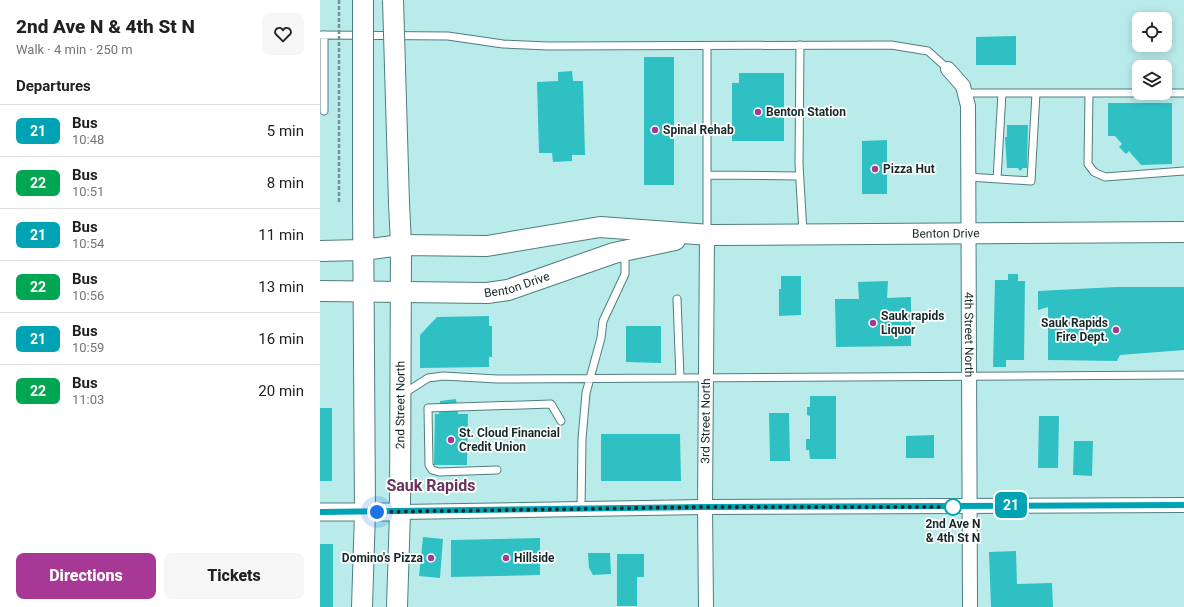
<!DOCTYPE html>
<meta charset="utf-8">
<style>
:root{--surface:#fff;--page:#f6f6f6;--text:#202124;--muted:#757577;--line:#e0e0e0;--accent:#a73895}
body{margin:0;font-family:Roboto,sans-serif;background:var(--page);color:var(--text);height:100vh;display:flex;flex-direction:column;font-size:15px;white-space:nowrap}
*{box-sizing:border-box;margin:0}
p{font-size:13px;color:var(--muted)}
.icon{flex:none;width:22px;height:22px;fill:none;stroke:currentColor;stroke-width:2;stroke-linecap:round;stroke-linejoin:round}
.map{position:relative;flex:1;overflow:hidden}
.drawer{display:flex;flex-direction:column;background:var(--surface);width:320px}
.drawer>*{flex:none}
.badge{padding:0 8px;border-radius:6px;font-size:14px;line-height:26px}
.fabs{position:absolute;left:812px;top:12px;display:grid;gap:8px}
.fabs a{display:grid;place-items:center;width:40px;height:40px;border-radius:8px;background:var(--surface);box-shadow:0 2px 10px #0003;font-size:20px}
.you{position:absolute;width:20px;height:20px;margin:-10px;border:3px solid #fff;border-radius:50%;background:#1a73e8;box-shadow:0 0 0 6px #1a73e833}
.map>.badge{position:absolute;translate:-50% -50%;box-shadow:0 0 0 2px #fff}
h2{padding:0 16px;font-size:15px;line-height:36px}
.round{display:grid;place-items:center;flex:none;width:42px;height:42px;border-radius:8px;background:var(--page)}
.head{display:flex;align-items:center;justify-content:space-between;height:68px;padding:0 16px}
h1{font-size:19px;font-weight:800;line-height:30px}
.cta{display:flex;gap:8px;margin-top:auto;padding:8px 16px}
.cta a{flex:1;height:46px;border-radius:8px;background:var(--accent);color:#fff;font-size:16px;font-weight:800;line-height:46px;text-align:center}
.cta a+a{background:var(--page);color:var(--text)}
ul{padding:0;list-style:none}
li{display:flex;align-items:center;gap:12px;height:52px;padding:0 16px;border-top:1px solid var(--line)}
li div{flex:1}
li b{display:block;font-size:15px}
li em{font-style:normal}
li .badge{min-width:44px;font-weight:700;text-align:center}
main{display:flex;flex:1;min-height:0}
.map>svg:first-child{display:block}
.building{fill:#2fc0c3}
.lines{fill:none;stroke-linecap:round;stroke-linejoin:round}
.service-casing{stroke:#507e7f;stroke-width:9}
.minor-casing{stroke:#507e7f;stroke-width:16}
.tertiary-casing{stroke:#507e7f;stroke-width:19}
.secondary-casing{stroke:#507e7f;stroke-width:22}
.service{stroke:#fff;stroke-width:7}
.minor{stroke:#fff;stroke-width:14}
.tertiary{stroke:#fff;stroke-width:17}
.secondary{stroke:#fff;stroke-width:20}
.secondary-bridge-casing{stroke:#507e7f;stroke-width:22;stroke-linecap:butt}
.path-bridge{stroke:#6f9292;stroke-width:2.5;stroke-dasharray:4 2;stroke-linecap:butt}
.secondary-bridge{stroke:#fff;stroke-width:20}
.line-casing{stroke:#fff;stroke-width:9}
.line{stroke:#00a3b4;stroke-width:6}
.walk{stroke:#162929;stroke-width:4;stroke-dasharray:0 7.2}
.poi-dot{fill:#a73895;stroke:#fff;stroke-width:1.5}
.stop-dot{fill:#fff;stroke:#00a3b4;stroke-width:2}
.labels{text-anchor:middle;stroke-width:3.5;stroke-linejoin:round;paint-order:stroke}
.poi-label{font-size:12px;font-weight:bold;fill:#162929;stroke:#fff;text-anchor:start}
.street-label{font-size:12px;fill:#162929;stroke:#fff}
.stop-label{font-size:12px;font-weight:bold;fill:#162929;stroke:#fff}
.district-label{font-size:16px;font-weight:bold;fill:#6a325f;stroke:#fff}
</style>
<main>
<section class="drawer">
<div class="head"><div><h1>2nd Ave N &amp; 4th St N</h1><p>Walk · 4 min · 250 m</p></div><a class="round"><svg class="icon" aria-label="heart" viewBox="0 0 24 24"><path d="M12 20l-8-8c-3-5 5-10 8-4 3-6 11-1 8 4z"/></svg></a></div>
<h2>Departures</h2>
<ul>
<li><span class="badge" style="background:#00a3b4;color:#fff">21</span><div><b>Bus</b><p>10:48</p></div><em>5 min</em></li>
<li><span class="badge" style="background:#00a651;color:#fff">22</span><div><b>Bus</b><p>10:51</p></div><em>8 min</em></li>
<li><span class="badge" style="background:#00a3b4;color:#fff">21</span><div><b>Bus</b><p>10:54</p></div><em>11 min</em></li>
<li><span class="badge" style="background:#00a651;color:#fff">22</span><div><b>Bus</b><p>10:56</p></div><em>13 min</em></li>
<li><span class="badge" style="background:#00a3b4;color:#fff">21</span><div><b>Bus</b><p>10:59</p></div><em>16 min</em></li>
<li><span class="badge" style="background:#00a651;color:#fff">22</span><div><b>Bus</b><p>11:03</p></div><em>20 min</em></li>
</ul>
<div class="cta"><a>Directions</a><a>Tickets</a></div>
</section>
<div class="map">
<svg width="864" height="607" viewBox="0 0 864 607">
<rect width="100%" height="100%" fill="#baebeb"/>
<!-- building -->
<path class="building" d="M696 36V65H656V37Z
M324 57H354V185H324Z
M252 71 253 81H263L265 155H252V161L233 162 232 153H219L217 82 238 81V72Z
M419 73H464V141H412V83H419Z
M788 103H852V164L821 165 809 151 806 154 799 147 802 144 795 136H788Z
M687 125H708L707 168H703L700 171 698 168H687L685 137H687Z
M567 140V194H542V141Z
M688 274H698V281H705L704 360H686V367H673L675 280H688Z
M461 276H481V315L459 316V289H461Z
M568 281 567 298 591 297V346L516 347 515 299H539L538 282Z
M796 287H864V350L800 355 797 361 728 360V307L718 310V291Z
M169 316V326H172V357H169V367L100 368V335L117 317Z
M306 326H341V363L306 362Z
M490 396H516V459H490L489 450H486V439H490V416L487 415V407H490Z
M136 399 138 414H148L147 465H114L115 414H119L120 401Z
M0 408H12V481H0Z
M449 413H469L470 461H450Z
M719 416H739L738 468H718Z
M281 434H360L361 481H281Z
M614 435V458H586V436Z
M754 441H773L772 476 753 475Z
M103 537 123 539 120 578 99 576Z
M220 538V575L131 577V540Z
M0 544H13V607H0Z
M696 551 697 584 732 583 733 607H671L669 552Z
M268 553H290L291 574 273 575 269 568Z
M297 554H324V577H317V606H297Z"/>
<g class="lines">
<!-- service casing -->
<g class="service-casing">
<path id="service" d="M0 35 128 36 183 44 228 46 571 45 608 51 628 69
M4 35V111
M480 45 479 164 483 233
M645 93H864
M769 93 768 164 774 172 785 177 864 171
M388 175 479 176
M648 177 711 181 716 93
M677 179 682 93
M387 233V46
M357 299 360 378
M83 394 108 378 123 376 177 379 864 375
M177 470 119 472 112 470 109 465 108 408 231 404 241 421
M261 509 262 439 266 393 281 338 283 321 305 274V252"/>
</g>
<!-- minor casing -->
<g class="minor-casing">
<g id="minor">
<path id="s1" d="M628 69 643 86 648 106 650 607"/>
<path d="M80 512 385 507 864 505"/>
<path id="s2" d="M386 607 385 507 387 235"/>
</g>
</g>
<!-- tertiary casing -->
<g class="tertiary-casing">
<path id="tertiary" d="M0 512H80"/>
</g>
<!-- secondary casing -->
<g class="secondary-casing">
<g id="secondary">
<path id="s3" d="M0 251 43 250 81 245 167 246 280 227 390 235 864 232"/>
<path id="s4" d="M0 291 167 293 188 290 294 253 355 240"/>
<path d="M42 607 45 512 43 202"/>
<path id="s5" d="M77 607 80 512 81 245 79 203"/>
</g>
</g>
<!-- service -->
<use href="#service" class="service"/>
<!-- minor -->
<use href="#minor" class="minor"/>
<!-- tertiary -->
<use href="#tertiary" class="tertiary"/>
<!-- secondary -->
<use href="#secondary" class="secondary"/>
<!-- secondary-bridge casing -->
<g class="secondary-bridge-casing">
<path id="secondary-bridge" d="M43 0V202
M73 0 79 203"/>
</g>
<!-- path-bridge -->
<path class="path-bridge" d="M19 202V0"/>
<!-- secondary-bridge -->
<use href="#secondary-bridge" class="secondary-bridge"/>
</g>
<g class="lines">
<!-- line casing -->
<g class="line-casing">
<path id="line" d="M0 512 385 507 864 505"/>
</g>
<!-- line -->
<use href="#line" class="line"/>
<!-- walk -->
<path class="walk" d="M57 512 385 507H635H633"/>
</g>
<!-- markers -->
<g class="poi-dot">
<circle cx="438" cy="112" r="4"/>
<circle cx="335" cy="130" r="4"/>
<circle cx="555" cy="169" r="4"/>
<circle cx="553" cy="323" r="4"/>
<circle cx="796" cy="330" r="4"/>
<circle cx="131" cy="440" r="4"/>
<circle cx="111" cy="558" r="4"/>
<circle cx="186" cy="558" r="4"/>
</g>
<circle class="stop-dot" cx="633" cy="507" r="8"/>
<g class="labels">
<!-- poi labels -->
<g class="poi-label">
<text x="446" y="116">Benton Station</text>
<text x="343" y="134">Spinal Rehab</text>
<text x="563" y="173">Pizza Hut</text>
<text x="561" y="320">Sauk rapids<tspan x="561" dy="14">Liquor</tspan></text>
<text x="788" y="327" text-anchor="end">Sauk Rapids<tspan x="788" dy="14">Fire Dept.</tspan></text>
<text x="139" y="437">St. Cloud Financial<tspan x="139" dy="14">Credit Union</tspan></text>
<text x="103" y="562" text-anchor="end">Domino's Pizza</text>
<text x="194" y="562">Hillside</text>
</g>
<!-- street labels -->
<g class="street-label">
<text dy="4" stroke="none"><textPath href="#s3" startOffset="628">Benton Drive</textPath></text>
<text dy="4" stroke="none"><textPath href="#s4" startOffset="198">Benton Drive</textPath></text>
<text dy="4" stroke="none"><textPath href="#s1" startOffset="272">4th Street North</textPath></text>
<text dy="4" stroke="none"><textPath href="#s5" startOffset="202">2nd Street North</textPath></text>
<text dy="4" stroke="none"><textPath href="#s2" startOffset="186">3rd Street North</textPath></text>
</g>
<!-- stop labels -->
<g class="stop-label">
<text x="633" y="528">2nd Ave N<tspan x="633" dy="14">&amp; 4th St N</tspan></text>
</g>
<!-- district labels -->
<g class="district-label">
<text x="111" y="491">Sauk Rapids</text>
</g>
</g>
</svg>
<div class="fabs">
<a><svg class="icon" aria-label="locate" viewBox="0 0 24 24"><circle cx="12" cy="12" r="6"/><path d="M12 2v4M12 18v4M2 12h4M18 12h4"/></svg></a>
<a><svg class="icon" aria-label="layers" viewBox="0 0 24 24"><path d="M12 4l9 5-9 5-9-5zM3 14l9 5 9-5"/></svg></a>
</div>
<div class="you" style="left:57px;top:512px"></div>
<b class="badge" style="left:691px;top:505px;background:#00a3b4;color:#fff">21</b>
</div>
</main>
